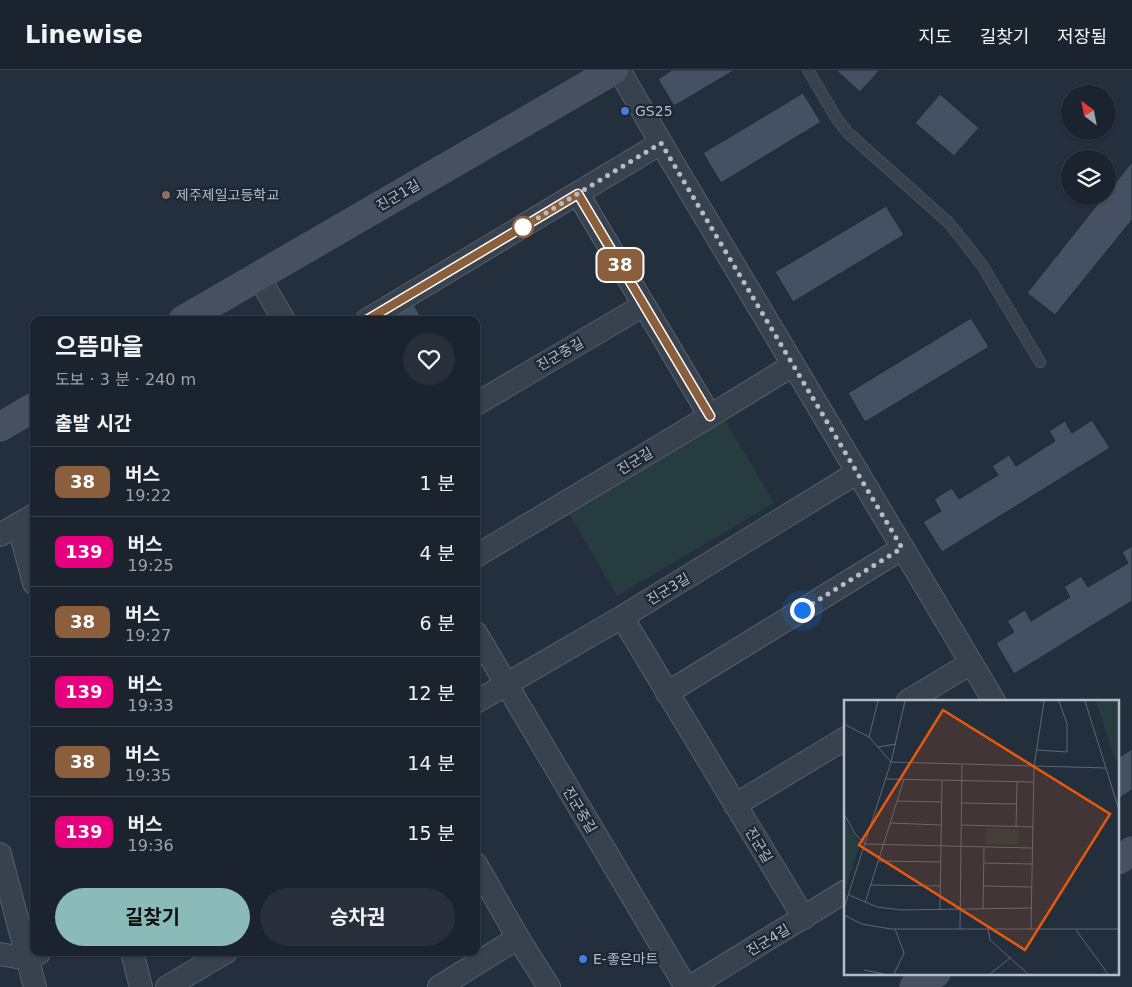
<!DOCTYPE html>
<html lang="ko">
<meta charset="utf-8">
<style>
:root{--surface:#1b232e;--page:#282f3a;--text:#f1f3f6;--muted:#a0a4aa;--line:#39404a;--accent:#8bbbb9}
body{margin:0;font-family:"DejaVu Sans","Noto Sans KR",sans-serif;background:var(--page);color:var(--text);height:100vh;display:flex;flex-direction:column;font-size:19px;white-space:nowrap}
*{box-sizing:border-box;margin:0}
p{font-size:16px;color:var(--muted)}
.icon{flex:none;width:28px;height:28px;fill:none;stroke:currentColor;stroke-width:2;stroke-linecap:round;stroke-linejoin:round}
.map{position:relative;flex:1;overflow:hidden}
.side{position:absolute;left:30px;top:246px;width:450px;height:640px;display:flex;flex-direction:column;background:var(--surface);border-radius:10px;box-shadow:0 1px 4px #0004,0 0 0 1px var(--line)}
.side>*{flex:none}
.badge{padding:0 10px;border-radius:8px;font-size:18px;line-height:32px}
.needle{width:32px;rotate:328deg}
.tools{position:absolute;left:1061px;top:15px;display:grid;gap:10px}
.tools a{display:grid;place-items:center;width:55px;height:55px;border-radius:50%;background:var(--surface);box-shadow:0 1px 4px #0004,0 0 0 1px var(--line);font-size:25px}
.you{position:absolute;width:25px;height:25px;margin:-12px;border:4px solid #fff;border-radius:50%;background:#1a73e8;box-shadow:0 0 0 8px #1a73e833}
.map>.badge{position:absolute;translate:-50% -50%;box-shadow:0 0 0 2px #fff}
h2{padding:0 25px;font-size:19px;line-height:45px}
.round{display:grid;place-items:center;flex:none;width:52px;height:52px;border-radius:26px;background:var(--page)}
.headline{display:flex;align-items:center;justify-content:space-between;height:85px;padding:0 25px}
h1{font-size:24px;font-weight:700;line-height:38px}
.button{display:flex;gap:10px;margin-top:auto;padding:10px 25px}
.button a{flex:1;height:58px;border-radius:30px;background:var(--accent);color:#111;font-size:20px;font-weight:700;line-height:58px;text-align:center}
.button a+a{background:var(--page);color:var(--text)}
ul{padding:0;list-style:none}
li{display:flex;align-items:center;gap:15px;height:70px;padding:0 25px;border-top:1px solid var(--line)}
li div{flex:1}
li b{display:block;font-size:19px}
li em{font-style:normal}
li .badge{min-width:55px;font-weight:700;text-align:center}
header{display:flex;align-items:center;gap:30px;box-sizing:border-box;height:70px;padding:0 25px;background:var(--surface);border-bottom:1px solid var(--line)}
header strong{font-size:24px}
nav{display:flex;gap:28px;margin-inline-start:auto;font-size:18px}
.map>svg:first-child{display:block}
.green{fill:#263c3f}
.building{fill:#455162;stroke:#1f2835}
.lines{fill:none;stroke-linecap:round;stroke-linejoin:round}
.lane-casing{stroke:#565f6c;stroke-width:12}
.street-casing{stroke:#565f6c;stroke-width:24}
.secondary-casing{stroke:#565f6c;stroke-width:29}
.lane{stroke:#38414e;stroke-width:11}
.street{stroke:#38414e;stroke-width:22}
.secondary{stroke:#465061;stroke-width:28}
.line-casing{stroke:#fff;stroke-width:11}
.line{stroke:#8b5e3c;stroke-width:8}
.walk{stroke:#b4bcc9;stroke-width:5;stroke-dasharray:0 9}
.shop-dot{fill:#3f7fe0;stroke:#1d2633;stroke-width:2}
.education-dot{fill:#8d6e63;stroke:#1d2633;stroke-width:2}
.stop-dot{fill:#fff;stroke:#8b5e3c;stroke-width:2.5}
.labels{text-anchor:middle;stroke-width:4.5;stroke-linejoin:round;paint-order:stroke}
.poi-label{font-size:14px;fill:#b4bcc9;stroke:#1d2633;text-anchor:start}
.street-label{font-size:14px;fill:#b4bcc9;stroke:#1d2633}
.inset-road{fill:none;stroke:#5e6776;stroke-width:1}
.view{fill:#e8590c;fill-opacity:0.15;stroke:#e8590c;stroke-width:2.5}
.inset-edge{fill:none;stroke:#b4bcc9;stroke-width:2.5}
</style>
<header>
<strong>Linewise</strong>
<nav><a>지도</a><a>길찾기</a><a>저장됨</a></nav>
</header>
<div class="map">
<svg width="1132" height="917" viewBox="0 0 1132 917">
<rect width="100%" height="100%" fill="#242f3e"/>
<!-- green -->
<path class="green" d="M725 350 774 433 617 526 568 442Z"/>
<!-- building -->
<path class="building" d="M672 0H735L674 36 658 9Z
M836 0H880L860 22Z
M803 23 821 52 721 113 703 83Z
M940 24 979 58 954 86 915 53Z
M1132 92V150L1055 245 1027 223 1104 126H1108V122Z
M886 136 904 165 793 232 775 202Z
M412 232 423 250H383Z
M971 248 989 277 865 352 848 323Z
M1092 350 1110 378 942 482 923 452 941 441 934 429 952 418 959 429 998 405 992 396 1009 385 1016 396 1055 371 1049 361 1065 351 1072 363Z
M1132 476V531L1014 604 996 573 1014 562 1007 551 1025 540 1031 551 1070 527 1064 517 1081 506 1088 517 1128 493 1122 482Z
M1132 679V720L1118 729V688Z"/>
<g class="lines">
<!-- lane casing -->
<g class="lane-casing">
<path id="lane" d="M808 0 837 49 848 63 949 153 982 195 1040 292"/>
</g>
<!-- street casing -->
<g class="street-casing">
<path id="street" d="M619 0 661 73 994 631
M578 124 710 346
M258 206 284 250
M367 250 661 73
M476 334 644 235
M18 454 34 513
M0 465 34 445
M476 486 710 346 793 295
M622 547 804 848
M476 563 686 917
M667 623 903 478
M908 631 971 593
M476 632 622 547 858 402
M735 735 846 668
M0 784 35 917
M476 794 518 868 549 917
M132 882 141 917
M0 884 28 889 39 883
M167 917 226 882
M439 917 518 868
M690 917 846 821"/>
</g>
<!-- secondary casing -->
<g class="secondary-casing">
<path id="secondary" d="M183 250 614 0
M0 357 34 337
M1118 790 1132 781
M914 917 936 903"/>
</g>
<!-- lane -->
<use href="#lane" class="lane"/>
<!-- street -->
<use href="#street" class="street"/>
<!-- secondary -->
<use href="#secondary" class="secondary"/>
</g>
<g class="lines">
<!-- line casing -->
<g class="line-casing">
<path id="line" d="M367 250 578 124 710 346"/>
</g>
<!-- line -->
<use href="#line" class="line"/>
<!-- walk -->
<path class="walk" d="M523 157 661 73 902 478 802 540"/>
</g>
<!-- markers -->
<g class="shop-dot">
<circle cx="625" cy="41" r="5"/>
<circle cx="583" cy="889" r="5"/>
</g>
<circle class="education-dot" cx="166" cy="125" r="5"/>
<circle class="stop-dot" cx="523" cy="157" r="10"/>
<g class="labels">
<!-- poi labels -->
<g class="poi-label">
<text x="635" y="46">GS25</text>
<text x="176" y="130">제주제일고등학교</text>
<text x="593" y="894">E-좋은마트</text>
</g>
<!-- street labels -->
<g class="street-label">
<text transform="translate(398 125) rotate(-30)" y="5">진군1길</text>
<text transform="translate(560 284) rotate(-30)" y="5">진군중길</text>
<text transform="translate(635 391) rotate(-31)" y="5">진군길</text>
<text transform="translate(668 519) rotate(-31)" y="5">진군3길</text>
<text transform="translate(580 740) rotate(59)" y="5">진군중길</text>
<text transform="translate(759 775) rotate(59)" y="5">진군길</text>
<text transform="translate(768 870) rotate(-31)" y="5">진군4길</text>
</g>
</g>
<!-- overview -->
<g transform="translate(844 630)">
<rect width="275" height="275" fill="#242f3e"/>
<path d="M252 1H275V61L271 60ZM0 119 16 144 0 193ZM142 128 174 129 173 145 141 144Z" fill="#263c3f"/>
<path class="inset-road" d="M241 1 275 110M0 24 25 37 47 62 262 68M25 37 34 1M34 47 52 44M193 50 223 52V24L215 1M41 79 190 82M53 101 97 102M117 103 172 104M0 114 12 135 21 144 188 148M46 123 97 125M118 125 189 127M172 127 173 82M35 161 97 162M140 163 188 164M27 185 96 186M140 186 188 187M5 195 33 207 57 210 187 208M21 203 60 79M0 208 47 62 61 1M96 209 98 80M139 209 140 148M0 215 18 224 47 229H275M116 229 118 64M144 229 146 240 184 274M187 229 190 67 200 1M232 230 264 274M20 270 40 274M50 274 60 253 51 229M146 274 167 257"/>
<path class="view" d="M99 10 266 114 181 250 15 145Z"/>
<rect width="275" height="275" class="inset-edge"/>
</g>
</svg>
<div class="tools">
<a><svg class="needle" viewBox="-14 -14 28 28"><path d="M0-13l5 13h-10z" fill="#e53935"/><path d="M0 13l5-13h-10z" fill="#a0a4aa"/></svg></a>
<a><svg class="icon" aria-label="layers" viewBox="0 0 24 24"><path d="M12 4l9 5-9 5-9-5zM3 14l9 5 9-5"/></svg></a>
</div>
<div class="you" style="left:802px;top:540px"></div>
<b class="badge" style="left:620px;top:195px;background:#8b5e3c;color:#fff">38</b>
<section class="side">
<div class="headline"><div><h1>으뜸마을</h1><p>도보 · 3 분 · 240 m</p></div><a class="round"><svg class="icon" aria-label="heart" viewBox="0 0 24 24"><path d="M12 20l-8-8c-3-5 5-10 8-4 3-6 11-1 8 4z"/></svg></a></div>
<h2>출발 시간</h2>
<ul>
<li><span class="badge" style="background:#8b5e3c;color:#fff">38</span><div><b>버스</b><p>19:22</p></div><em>1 분</em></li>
<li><span class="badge" style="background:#e6007e;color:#fff">139</span><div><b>버스</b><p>19:25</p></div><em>4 분</em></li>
<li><span class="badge" style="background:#8b5e3c;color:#fff">38</span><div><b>버스</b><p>19:27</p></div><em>6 분</em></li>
<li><span class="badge" style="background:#e6007e;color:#fff">139</span><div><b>버스</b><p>19:33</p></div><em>12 분</em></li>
<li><span class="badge" style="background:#8b5e3c;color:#fff">38</span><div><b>버스</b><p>19:35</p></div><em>14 분</em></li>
<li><span class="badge" style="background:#e6007e;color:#fff">139</span><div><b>버스</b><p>19:36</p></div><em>15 분</em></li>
</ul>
<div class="button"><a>길찾기</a><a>승차권</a></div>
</section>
</div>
